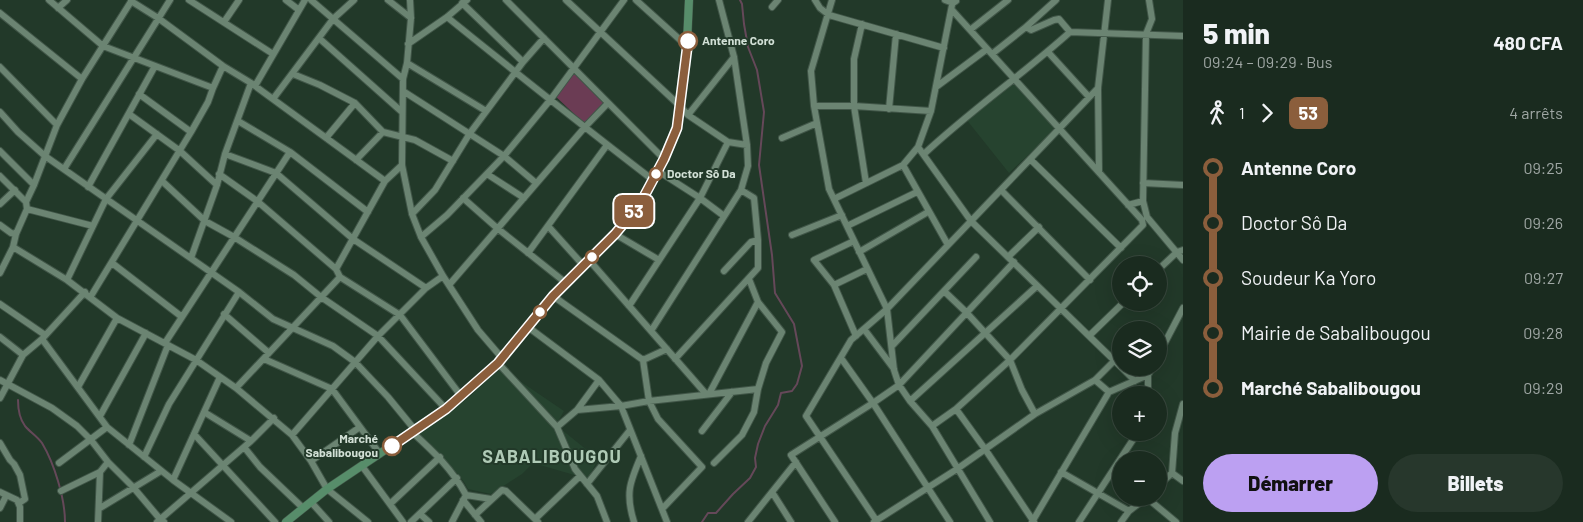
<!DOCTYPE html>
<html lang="fr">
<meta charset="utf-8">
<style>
:root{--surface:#1a2b1f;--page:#27372c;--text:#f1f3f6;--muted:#9fa7a4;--line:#38473d;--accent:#bca0f2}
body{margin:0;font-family:Barlow,sans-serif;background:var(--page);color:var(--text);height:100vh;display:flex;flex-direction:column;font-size:19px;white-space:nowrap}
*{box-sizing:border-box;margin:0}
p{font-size:16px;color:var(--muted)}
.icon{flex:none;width:28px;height:28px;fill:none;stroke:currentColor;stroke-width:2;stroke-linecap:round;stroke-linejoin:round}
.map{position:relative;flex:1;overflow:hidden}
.sheet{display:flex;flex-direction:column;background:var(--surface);width:400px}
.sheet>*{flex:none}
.badge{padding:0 10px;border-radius:8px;font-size:18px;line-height:32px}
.controls{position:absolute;left:1112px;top:256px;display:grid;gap:10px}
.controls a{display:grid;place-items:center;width:55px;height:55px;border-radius:50%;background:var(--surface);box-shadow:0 5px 20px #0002,0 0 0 1px var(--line);font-size:25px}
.map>.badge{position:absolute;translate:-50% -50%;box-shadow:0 0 0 2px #fff}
.legs{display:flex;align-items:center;gap:8px;height:55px;padding:0 20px;font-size:16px}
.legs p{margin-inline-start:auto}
.summary{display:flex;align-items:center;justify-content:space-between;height:85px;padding:0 20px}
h1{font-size:28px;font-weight:800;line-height:38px}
.action{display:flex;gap:10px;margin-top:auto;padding:10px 20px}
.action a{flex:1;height:58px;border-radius:30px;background:var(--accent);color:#111;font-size:20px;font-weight:800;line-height:58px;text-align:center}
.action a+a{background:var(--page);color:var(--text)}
ul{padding:0 20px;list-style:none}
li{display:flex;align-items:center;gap:18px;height:55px;font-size:19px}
li i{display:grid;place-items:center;width:8px;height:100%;margin:0 6px;background:currentColor}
li i::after{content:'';width:12px;height:12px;margin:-6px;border:4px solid;border-radius:50%;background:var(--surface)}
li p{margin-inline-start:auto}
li:first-child i{background:linear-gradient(#0000 50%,currentColor 0)}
li:last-child i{background:linear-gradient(currentColor 50%,#0000 0)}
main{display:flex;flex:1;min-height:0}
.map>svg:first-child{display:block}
.built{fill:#26432f}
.pitch{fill:#6b3c54}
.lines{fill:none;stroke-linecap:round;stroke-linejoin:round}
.stream{stroke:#654859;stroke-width:2}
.minor-casing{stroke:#415648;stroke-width:8}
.major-casing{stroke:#415648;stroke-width:9}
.minor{stroke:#6b8472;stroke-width:6}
.major{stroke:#578d6a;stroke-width:8}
.line-1-casing{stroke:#fff;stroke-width:11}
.line-1{stroke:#8b5e3c;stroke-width:8}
.stop-1-dot{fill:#fff;stroke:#8b5e3c;stroke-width:2.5}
.labels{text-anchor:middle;stroke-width:4;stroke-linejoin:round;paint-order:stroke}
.stop-label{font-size:12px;font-weight:bold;fill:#d2e0d6;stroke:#223929;text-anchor:start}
.district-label{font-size:18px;font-weight:bold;letter-spacing:1px;fill:#afcab6;stroke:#223929}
</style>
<main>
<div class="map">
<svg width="1183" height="522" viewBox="0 0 1183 522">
<rect width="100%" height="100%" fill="#223929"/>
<!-- built -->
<path class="built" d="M1014 80 1056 129 1009 173 966 119Z
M499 367 564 411 556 425 598 459 588 479 533 463 522 474 491 494 468 489 464 482 446 461 417 432 467 399 487 380Z"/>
<!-- pitch -->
<path class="pitch" d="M573 72 608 105 587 126 553 94Z"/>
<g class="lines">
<!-- stream -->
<path class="stream" d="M18 400C18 409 19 418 25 426 30 432 37 436 42 443 54 463 65 498 65 522
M702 522 708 513H716L733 494 750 478 756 467 755 458 758 444 765 426 778 405 781 393 792 391 797 384 802 366 794 324 775 293 772 255 759 165 764 112 757 70 748 47 744 24 742 4 740 0"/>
<!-- minor casing -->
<g class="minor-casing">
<path id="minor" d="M49 0 103 46 213 88
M189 0 273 54
M286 0 299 10
M311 0 403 79
M388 0 411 18
M410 0 411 18 407 63 403 79 402 165 412 214 421 237 443 276 478 330 502 358
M506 0 664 159
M566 0 679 105 688 115 728 142 747 145
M636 0 688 47
M815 0 820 8 829 15 944 48
M832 0 811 71 814 106 829 189 887 309 894 370 899 385 910 401 932 426 990 522
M945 0 953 3 956 1
M1149 0 1152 19 1146 34 1143 201 1147 217 1183 260
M131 1 158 18 223 66 251 83 385 181
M462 3 523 62
M772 7 778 0
M58 8 67 0
M0 13 82 79
M447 17C515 72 584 127 653 180
M224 22 239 0
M862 24 854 59V106L866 183
M1026 27 1031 30 1054 20 1059 19 1070 32
M970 30 1008 0
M320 39 402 112
M408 44 447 17 467 0
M1048 52 1089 97
M992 54 1026 27 1056 0
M407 63 486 111
M0 67 57 125
M293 74 320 85 355 103 383 132 415 140 453 161
M255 86 305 0
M936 87 987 49
M403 91 504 156 536 183
M139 94 191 132
M273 99 333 19 354 0
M814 106H854L931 111
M889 109 896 34
M0 112 18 132 45 156 239 292 273 319 333 346 355 362 388 397 415 430
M129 114 180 151 217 185
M688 115 734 57
M238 121 290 152 368 212
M326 138 355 103
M782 138 817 123
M918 147 971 221 1089 336
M0 151 34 185
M225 154 276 173 353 239 426 288
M924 154C970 111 1022 75 1070 32L1183 36
M1030 159 1121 248
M356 160 383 132
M903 165 948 245
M64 169 170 0
M658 171 700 198 724 216
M1099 172 1098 88 1108 0
M219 174 257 201 336 269 340 277 400 315 461 396
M487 174 524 198
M0 176 26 202
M162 181 205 221 234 237 294 275 321 297 378 336 446 409
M1143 183 1183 185
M88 187 155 66
M1001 190 1090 280
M463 198 497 228 566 283
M834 199 903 165 918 147 931 111 953 0
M0 204 15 190
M1128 205 1143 201
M27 209 93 226
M412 214 435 190 470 133 523 62 544 38
M0 225 11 233 16 234
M548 226 583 265
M847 226 917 192
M615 234 659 260
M792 235 842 215
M421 237 447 215 504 156 551 99 624 0
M854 241 814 260 834 285 856 336
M13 247 67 280 117 318 196 360 236 388 292 435 311 461 327 489 368 522
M859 252 928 212
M528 253 607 145
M1008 257 1039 227
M191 258 217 185 225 154 251 83
M589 260 706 394
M112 263 182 317
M336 269 385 181 402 165
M1159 269 1177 252 1183 250
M724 271 751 242 758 240
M0 273 13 247 16 234 27 209 26 202 34 185 57 125 82 79 132 0
M67 280 106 199 157 134
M449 285 585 127 608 103
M834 285 867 269
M944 291 966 312 1010 360 1022 390 1035 414
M91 296 191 132 208 102 213 88 223 66
M553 296 643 360 649 401 658 419 702 467 662 509
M0 304 45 335
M629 306 700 198 728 142
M224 314 269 353
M528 327 599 380 621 406 667 522
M864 329 894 369
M651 331 741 190 748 166 747 145 734 57 719 0
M0 337 23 355
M42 339 107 427 173 480 231 522
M165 343 290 152
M892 346 976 257
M1159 354 1183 308
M841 358 873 403 950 522
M264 359 332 389 380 454
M675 359 758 268V240L754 198 741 190
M643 360 667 349
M498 363 557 427 575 469 597 496 607 522
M1121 367 1089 336 1124 302
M1122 368 1135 381
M0 380 52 408 77 426 91 440 108 462 133 487 160 519 164 522
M1095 380 1109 392
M78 387 117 318
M236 388 340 277
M709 394 758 302
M1148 395V375
M0 398 23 355 42 339 85 292
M910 401 1037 286
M956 409 985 449 1034 522
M577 410 599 380
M204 412 251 441
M100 416 146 333
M932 426 956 409 1010 360 1143 225 1142 220 952 10
M557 427 577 410 621 406 649 401 758 389
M702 431 732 392
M412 432C434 452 452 469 466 495L491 499
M194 434 275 522
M292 435 378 336 426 288 443 276
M0 443 10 460 14 464 20 475 25 499 19 503
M129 445 168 345
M244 447 260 467 303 508
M144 457 169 404 239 292
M311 461 360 427
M59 463 107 427
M714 463 742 435 754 412 758 389 766 363 782 332 758 302 749 279
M362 466 403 522
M1061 472 1129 511
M1172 473 1183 481
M173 480 220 377
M587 484 630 430
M1159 485 1172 473 1175 433 1183 404
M61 491 100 472 108 462
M0 492 17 500 20 507V522
M772 492 791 522
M1147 498 1176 522
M463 500 481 522
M311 502 329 522
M390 504 440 457
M0 508 6 496
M100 508 161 471
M420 514 429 522
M475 515 502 490 506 491 538 522
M535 519 580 476
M876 520 806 416 851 340 887 309 1098 88
M98 522 100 472
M157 522 251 441 274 418
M411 522 457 478
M452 522 466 495
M634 522C625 493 630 482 641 456
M748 522 796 462
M835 522 791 455 873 403 899 385 1014 262
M874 522 957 469 1035 414 1095 380 1115 360
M1032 522 1109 392 1148 375 1152 368
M1079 522 1138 432
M1121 522 1129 511 1146 498"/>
</g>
<!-- major casing -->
<g class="major-casing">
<path id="major" d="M286 522 327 489 446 409 498 363 553 296 615 234 640 204 664 159 677 128 686 65 689 0"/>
</g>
<!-- minor -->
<use href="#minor" class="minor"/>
<!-- major -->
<use href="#major" class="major"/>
</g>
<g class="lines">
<!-- line-1 casing -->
<g class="line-1-casing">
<path id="line-1" d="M392 446 446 409 498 363 553 296 615 234 640 204 664 159 677 128 688 41"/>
</g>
<!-- line-1 -->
<use href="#line-1" class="line-1"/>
</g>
<!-- markers -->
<g class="stop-1-dot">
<circle cx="688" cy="41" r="9"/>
<circle cx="656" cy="174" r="6"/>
<circle cx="592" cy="257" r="6"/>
<circle cx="540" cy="312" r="6"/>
<circle cx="392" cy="446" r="9"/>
</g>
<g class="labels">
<!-- stop labels -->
<g class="stop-label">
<text x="702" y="45">Antenne Coro</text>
<text x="667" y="178">Doctor Sô Da</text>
<text x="378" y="443" text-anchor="end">Marché<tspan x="378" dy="14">Sabalibougou</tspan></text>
</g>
<!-- district labels -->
<g class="district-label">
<text x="552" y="463">SABALIBOUGOU</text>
</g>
</g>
</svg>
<div class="controls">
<a><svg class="icon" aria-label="locate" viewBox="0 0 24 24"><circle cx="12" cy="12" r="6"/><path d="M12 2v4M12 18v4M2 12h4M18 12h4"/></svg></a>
<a><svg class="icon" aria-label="layers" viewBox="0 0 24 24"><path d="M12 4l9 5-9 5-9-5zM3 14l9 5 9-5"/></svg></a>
<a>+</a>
<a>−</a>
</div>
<b class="badge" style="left:634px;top:211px;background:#8b5e3c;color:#fff">53</b>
</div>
<section class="sheet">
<div class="summary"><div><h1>5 min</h1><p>09:24 – 09:29 · Bus</p></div><b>480 CFA</b></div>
<div class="legs"><svg class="icon" aria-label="walk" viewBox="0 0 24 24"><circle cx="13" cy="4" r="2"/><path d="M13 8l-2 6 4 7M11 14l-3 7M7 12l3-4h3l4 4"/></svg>1<svg class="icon" aria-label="forward" viewBox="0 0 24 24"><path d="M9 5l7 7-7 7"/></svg><b class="badge" style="background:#8b5e3c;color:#fff">53</b><p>4 arrêts</p></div>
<ul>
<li><i style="color:#8b5e3c"></i><b>Antenne Coro</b><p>09:25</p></li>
<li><i style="color:#8b5e3c"></i><span>Doctor Sô Da</span><p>09:26</p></li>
<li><i style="color:#8b5e3c"></i><span>Soudeur Ka Yoro</span><p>09:27</p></li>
<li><i style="color:#8b5e3c"></i><span>Mairie de Sabalibougou</span><p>09:28</p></li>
<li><i style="color:#8b5e3c"></i><b>Marché Sabalibougou</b><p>09:29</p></li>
</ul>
<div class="action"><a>Démarrer</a><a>Billets</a></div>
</section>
</main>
